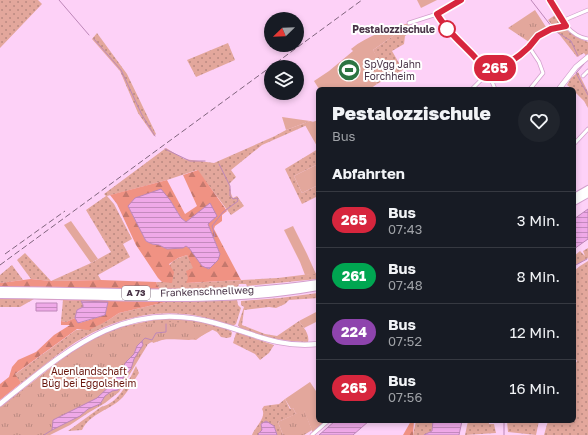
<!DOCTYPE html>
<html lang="de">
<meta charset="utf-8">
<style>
:root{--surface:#171b24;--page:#20242c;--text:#f1f3f6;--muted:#9ea1a6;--line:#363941}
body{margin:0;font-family:"Golos Text",sans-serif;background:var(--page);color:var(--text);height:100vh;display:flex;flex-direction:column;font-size:15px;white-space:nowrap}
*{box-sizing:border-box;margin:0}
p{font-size:13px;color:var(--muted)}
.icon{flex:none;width:22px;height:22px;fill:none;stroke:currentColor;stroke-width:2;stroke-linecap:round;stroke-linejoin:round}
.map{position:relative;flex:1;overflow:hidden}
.side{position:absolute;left:316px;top:87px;width:260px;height:336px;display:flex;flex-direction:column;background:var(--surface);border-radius:6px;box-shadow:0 2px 6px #0003}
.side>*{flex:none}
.badge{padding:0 8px;border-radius:13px;font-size:14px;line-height:26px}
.needle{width:26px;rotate:247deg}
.buttons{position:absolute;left:264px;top:12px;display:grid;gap:8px}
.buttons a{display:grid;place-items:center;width:40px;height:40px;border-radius:50%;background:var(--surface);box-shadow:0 2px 6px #0003;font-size:20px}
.map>.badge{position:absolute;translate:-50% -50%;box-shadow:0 0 0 2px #fff}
h2{padding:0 16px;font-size:15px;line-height:36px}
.round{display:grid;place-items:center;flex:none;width:42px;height:42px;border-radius:21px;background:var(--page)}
.head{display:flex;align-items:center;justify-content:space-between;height:68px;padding:0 16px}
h1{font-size:19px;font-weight:800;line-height:30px}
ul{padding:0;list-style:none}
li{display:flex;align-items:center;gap:12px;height:56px;padding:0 16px;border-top:1px solid var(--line)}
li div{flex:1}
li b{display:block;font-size:15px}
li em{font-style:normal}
li .badge{min-width:44px;font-weight:700;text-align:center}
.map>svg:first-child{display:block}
.grass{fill:url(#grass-dots)}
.forest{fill:url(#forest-firs);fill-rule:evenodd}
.park{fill:url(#park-tufts)}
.garden{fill:#e3a79c}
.water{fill:url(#water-rules);stroke:#bd86b8}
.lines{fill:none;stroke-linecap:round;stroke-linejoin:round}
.stream{stroke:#bd86b8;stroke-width:1}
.street-casing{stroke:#d39fcd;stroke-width:4.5}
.secondary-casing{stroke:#d39fcd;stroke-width:6}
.highway-casing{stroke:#d39fcd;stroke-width:8}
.street{stroke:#fff;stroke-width:3}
.secondary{stroke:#fff;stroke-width:4.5}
.highway{stroke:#fff;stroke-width:6}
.rail{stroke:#80647d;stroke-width:1;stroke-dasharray:6 3;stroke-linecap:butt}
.line-casing{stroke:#fff;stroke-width:9}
.line{stroke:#d7263d;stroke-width:6}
.stop-dot{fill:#fff;stroke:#d7263d;stroke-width:2}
.labels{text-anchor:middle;stroke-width:4;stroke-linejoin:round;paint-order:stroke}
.shield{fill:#fff;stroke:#80717e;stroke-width:1}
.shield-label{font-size:9px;font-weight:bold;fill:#493447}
.stop-label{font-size:10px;font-weight:bold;fill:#493447;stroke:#fff;text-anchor:end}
.poi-label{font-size:10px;fill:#493447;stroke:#fff;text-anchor:start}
.street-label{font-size:10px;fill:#493447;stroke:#fff}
.park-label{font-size:10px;fill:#69170e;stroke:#fff}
</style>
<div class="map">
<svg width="588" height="435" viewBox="0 0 588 435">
<defs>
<pattern id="grass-dots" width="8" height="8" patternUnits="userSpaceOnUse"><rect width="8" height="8" fill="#e3a79c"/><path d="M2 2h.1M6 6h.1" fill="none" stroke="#ba8981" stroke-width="1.8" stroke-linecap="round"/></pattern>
<pattern id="forest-firs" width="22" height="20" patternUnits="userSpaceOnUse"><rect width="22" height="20" fill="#f09283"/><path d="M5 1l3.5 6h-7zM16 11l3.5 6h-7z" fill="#c4786d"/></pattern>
<pattern id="park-tufts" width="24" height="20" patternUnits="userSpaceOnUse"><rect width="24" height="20" fill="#e3a79c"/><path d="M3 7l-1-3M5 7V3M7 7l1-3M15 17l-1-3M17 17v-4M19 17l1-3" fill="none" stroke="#ba8981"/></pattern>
<pattern id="water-rules" width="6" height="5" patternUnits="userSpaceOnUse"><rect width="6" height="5" fill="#efa9e8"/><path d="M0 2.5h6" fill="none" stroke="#c48abe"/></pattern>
</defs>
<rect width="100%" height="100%" fill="#fdd1f7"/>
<!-- grass -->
<path class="grass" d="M0 0H38L42 4 0 48Z
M555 15C565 30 572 36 588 42V58L584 53 577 57 548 20Z
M410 24 414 30 405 36 404 44 392 51 403 70 377 84 366 68 379 61 373 50Z
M97 33 127 74 156 134 154 136 138 113 120 71 92 39Z
M228 43 235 60 196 77 187 60Z
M578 72 588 92V108L584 101 574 91V89H572L567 85 571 78Z
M310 121 314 122 262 145 231 170 236 177 229 184C231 189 230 193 233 198L237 196 244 206 231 215 197 170 167 180 107 196 114 204 132 239 123 244 130 257 98 275 101 280 51 281 31 279 17 260 25 253 51 281 91 263 111 252 86 210 106 196 104 194 166 148 184 159 214 163 275 136 286 130Z
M318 149V164L294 176 302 193 318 185V196L302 204 285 169Z
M588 248V258L574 266V256L580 251 585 256 583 251Z
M187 255 194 268 187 283 278 278 318 273V279L247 286 246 284H239L238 287 229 288 160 290 156 282H162C169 265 168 261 187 255Z
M588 261V435H544L548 421H574V365L577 361 574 357V271L580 266Z
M12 265 23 280 0 283V275Z
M318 293V298L289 300 285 304 276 308 269 307 244 310 242 325 265 334 277 336 299 321C303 327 310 334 308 342 283 341 264 338 240 328L238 325 244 307 241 305V301L280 298Z
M0 297H34V299L20 307H0Z
M63 300 81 301 83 305V307L77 310 75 318 66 322 61 321Z
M237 300 238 305 241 308 236 324 233 326C217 321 200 315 183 314 143 310 103 324 70 346 53 357 38 371 21 383L14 375 76 330 85 329 107 321 119 313 166 302Z
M158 319C183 319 207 320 231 331L232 333 231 337 227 338 221 337 217 332 211 329 196 340 171 337 153 343 146 332 0 423V407L79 346 111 329Z
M236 333H239L274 345 269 353 260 360 255 354 233 343Z
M136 366 139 373C134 380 129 390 123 397 111 410 90 413 82 430L68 431 101 407C119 403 128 382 136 366Z
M285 399 290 409 293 408 296 414 278 422 283 435H277L274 426 262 430 258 434 259 435H252C255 427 267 417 262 409L264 406 279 404Z
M416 421H433L432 431 424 435H413Z
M468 421H489V424H494L496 433 465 435Z
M507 421H539L536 435 508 432Z"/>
<!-- forest -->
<path class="forest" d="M198 170 227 211 222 215V221L215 226 214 229 241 280 186 283 188 278 186 271 193 268 187 255 178 258 169 264 174 272 172 283 162 282 158 278 136 245 117 204 110 195 167 180 185 214 197 206 183 175ZM170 200 181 218 186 222 210 204 208 224 220 254 189 248 186 246 167 249 159 245 152 244 146 241 128 206Z
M31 279 51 281 101 280 156 282 160 290 0 288V283Z
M34 297 166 302 119 313 107 321 89 330 77 329 15 374 21 383 0 400V384L9 377 12 367 18 360 36 352 54 335 70 325H61V321L66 322 75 318 78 323C86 322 96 317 105 315L107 302 34 299Z
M411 421H414L413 435H403Z"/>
<!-- park -->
<path class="park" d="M535 10 546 27 539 31 529 42 508 28Z
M170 322 188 323 216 328C208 332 198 339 189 340 174 340 162 337 148 344L119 392 105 403 88 413 70 425 50 435H0V409C35 382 76 341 119 330 135 325 153 324 170 322Z
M304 410 312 430 304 435H283L278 422Z"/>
<!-- garden -->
<path class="garden" d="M417 0H437L421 8Z
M409 23 410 24 373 50 380 61 366 68 377 84 370 89H319L314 81 329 71 353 51 351 49C368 35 389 29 409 23Z
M282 117 310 121 286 130Z
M318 120V148L305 125Z
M318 164V185L302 193 294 176Z
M71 221 98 259 91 263 64 225Z
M293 226 307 254 316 274 305 275 300 262 284 230Z
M318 311V321L304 328 299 321Z
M310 382 318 394V421H326L313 433 304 411 296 414 293 408 291 409 285 399Z"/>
<!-- water -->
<path class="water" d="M161 189 170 200 181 218 186 222 210 203 217 216 208 224 220 254 218 260 209 269 202 266 189 248 186 246 183 248 167 249 159 245 152 244 146 241 128 206 135 198Z
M588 209V239L574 249V219Z
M81 301 108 302 105 315 78 323 75 318 77 310 83 307V305Z
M36 303H57V311H36Z
M142 341 143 345 134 359 131 369 124 376 118 390 112 391 105 396 100 404 88 409 80 416 52 430 53 420 97 398 114 382 126 362 134 354 137 346Z
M266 421 274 426 277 435H259L258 434 262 430 261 424Z
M335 421H369L353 435H319Z
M433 421H462L459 435H424L432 431Z"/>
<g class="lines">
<!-- stream -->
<path class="stream" d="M59 0 89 35
M531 0 555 31 571 41 578 56
M94 39 121 70 142 115 155 136
M584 64 576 73 588 95
M165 149 190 161H205
M213 237 215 236 212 226 223 212 238 201 237 198 233 199 230 196V186L219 164
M574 266 587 259
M142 341 145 338 152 340 156 333 166 332V324
M44 435 52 430
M504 435V421"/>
<!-- street casing -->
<g class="street-casing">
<path id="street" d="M550 0C559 16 568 36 588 39
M437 14C449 35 469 48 483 66 489 73 492 81 495 89
M562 21 588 10
M409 23 437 14 461 0
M529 47 539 62 543 73 530 89
M583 76 588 71
M472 89 493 68 510 61 520 55 529 47 538 36 551 29 566 26
M574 144 588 129
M312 435 328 421"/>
</g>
<!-- secondary casing -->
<g class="secondary-casing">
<path id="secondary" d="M559 89 576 67 588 57
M0 404C66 351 124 297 215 323 253 333 276 348 318 344"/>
</g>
<!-- highway casing -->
<g class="highway-casing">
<path id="highway" d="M574 197 588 189
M574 202 588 194
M0 290C106 290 213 299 318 283
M0 295C105 295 213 306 318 287"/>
</g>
<!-- street -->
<use href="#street" class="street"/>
<!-- secondary -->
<use href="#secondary" class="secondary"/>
<!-- highway -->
<use href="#highway" class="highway"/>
<!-- rail -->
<path class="rail" d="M5 254 65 211
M0 265 362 0"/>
</g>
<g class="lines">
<!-- line casing -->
<g class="line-casing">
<path id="line" d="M461 0 437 14C450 37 473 51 488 73L493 68 510 62 520 55 529 47 538 36 551 29 566 26 550 0"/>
</g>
<!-- line -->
<use href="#line" class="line"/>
</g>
<!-- icons -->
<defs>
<g id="stadium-disc" transform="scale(1.15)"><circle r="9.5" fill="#2c7441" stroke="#fff"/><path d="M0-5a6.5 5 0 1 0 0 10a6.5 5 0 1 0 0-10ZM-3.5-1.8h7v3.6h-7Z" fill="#fff"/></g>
</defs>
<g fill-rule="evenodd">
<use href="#stadium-disc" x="349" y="70"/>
</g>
<!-- markers -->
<circle class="stop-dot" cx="447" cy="29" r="8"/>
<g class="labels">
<!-- shield labels -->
<rect class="shield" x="122" y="286" width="28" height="14" rx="3"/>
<g class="shield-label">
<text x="136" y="296">A 73</text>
</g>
<!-- stop labels -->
<g class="stop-label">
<text x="435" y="33">Pestalozzischule</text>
</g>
<!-- poi labels -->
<g class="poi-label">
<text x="364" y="68">SpVgg Jahn<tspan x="364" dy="12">Forchheim</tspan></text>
</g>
<!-- street labels -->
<g class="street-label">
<text transform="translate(207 291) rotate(-2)" y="4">Frankenschnellweg</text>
</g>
<!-- park labels -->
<g class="park-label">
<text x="89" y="375">Auenlandschaft<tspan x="89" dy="12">Büg bei Eggolsheim</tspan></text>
</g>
</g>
</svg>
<div class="buttons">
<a><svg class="needle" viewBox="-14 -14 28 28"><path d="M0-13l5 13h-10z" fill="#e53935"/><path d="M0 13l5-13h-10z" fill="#9ea1a6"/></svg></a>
<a><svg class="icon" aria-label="layers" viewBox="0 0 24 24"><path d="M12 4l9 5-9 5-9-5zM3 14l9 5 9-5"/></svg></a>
</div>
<b class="badge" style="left:495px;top:68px;background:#d7263d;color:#fff">265</b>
<section class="side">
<div class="head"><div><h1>Pestalozzischule</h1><p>Bus</p></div><a class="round"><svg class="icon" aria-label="heart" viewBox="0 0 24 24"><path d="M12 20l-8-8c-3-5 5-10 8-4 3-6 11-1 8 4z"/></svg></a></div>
<h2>Abfahrten</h2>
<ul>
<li><span class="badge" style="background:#d7263d;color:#fff">265</span><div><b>Bus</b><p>07:43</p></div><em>3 Min.</em></li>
<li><span class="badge" style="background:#00a651;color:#fff">261</span><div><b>Bus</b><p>07:48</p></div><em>8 Min.</em></li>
<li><span class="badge" style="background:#8e44ad;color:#fff">224</span><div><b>Bus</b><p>07:52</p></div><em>12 Min.</em></li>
<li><span class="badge" style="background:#d7263d;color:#fff">265</span><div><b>Bus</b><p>07:56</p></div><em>16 Min.</em></li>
</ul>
</section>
</div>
